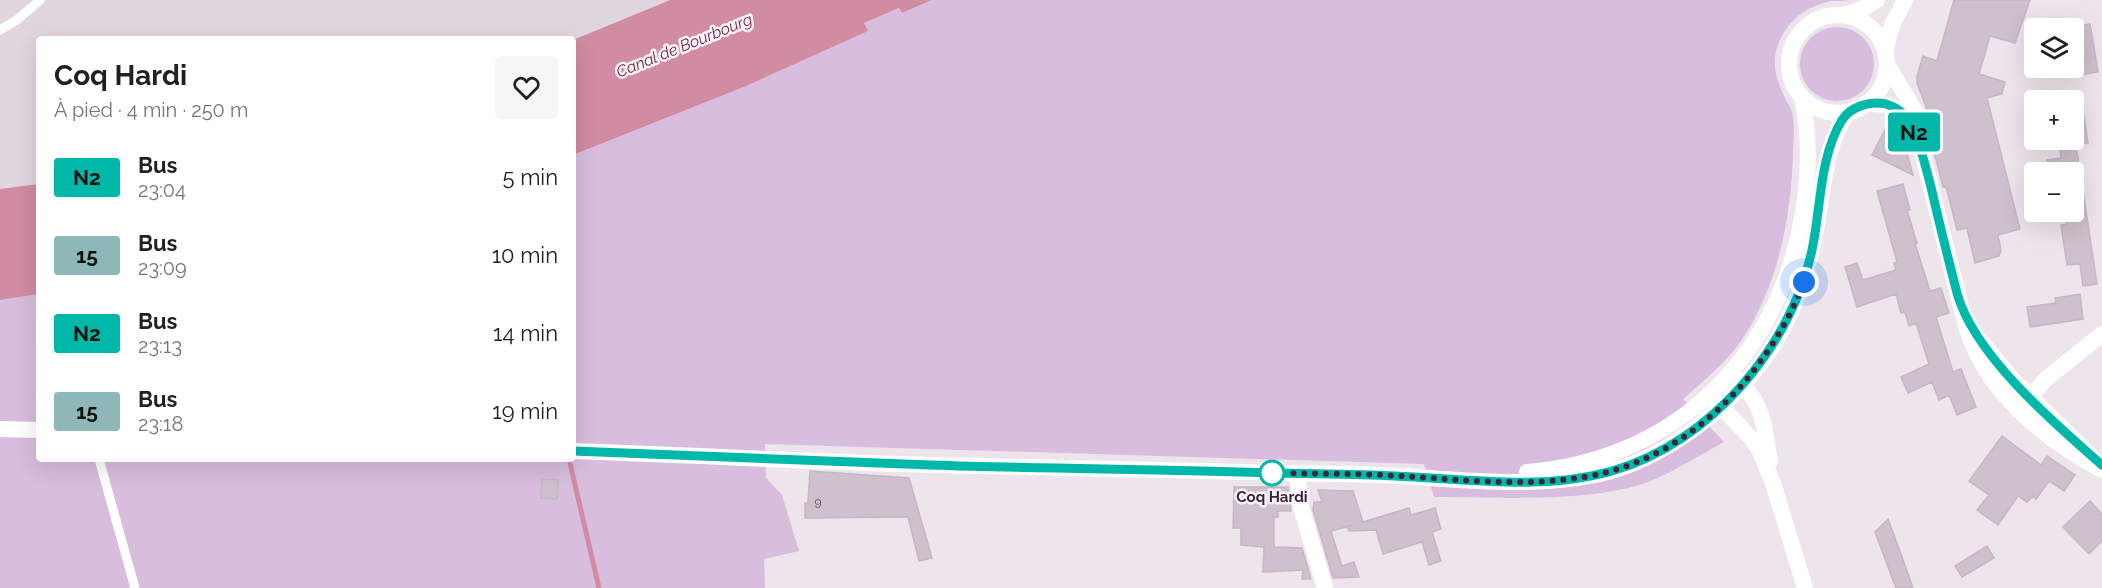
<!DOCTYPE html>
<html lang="fr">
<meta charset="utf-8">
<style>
:root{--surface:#fff;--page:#f6f6f6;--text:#202124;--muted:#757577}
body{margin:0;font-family:Raleway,sans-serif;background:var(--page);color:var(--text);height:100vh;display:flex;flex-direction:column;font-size:22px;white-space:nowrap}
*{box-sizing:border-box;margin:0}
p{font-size:20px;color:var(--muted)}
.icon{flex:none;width:33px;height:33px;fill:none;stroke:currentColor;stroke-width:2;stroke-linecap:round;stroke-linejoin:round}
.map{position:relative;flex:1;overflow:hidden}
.side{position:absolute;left:36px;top:36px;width:540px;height:426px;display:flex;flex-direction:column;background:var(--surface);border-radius:6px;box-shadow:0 6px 24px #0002}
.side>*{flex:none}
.badge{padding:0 12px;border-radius:4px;font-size:21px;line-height:39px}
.tools{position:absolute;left:2024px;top:18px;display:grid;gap:12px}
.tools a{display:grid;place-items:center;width:60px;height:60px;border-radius:6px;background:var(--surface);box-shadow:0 6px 24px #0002;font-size:30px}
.you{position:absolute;width:30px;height:30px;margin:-15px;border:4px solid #fff;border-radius:50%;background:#1a73e8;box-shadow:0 0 0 9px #1a73e833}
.map>.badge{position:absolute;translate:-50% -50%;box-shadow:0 0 0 3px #fff}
.round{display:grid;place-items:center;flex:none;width:63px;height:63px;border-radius:6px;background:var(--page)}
.head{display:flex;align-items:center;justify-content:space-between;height:102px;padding:0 18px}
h1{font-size:28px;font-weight:700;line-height:45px}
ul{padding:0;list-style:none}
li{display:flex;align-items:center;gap:18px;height:78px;padding:0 18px}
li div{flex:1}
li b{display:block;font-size:22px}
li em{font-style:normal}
li .badge{min-width:66px;font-weight:700;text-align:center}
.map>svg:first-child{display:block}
.built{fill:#e1d5e0}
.green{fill:#d8bdde}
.water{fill:#d18ca1}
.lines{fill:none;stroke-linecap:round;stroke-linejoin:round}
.stream{stroke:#d18ca1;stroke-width:5}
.building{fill:#cec0cc;stroke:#c7b6c5;stroke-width:1.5}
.service{stroke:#fff;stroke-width:9}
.minor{stroke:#fff;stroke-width:16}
.tertiary{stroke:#fff;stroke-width:16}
.secondary{stroke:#fff;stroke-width:16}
.line-casing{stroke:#fff;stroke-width:14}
.line{stroke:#00b8aa;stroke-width:9}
.walk{stroke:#3f2337;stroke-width:6;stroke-dasharray:0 10.8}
.stop-dot{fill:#fff;stroke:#00b8aa;stroke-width:3}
.labels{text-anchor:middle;stroke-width:5;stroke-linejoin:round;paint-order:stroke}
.number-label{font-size:12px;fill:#634a5c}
.stop-label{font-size:15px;font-weight:bold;fill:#3f2337;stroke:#f9f4f9}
.water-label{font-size:16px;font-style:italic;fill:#7b1d38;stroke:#f9f4f9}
</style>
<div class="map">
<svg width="2102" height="588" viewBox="0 0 2102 588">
<rect width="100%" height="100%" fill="#ede4ec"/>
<!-- built -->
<path class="built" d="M0 0H670L573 40 39 39V184L0 189Z"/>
<!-- green -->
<path class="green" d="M932 0H1851C1845 1 1839 1 1833 1 1806 5 1785 22 1777 48 1771 66 1778 84 1786 100 1789 106 1793 111 1793 117 1795 129 1793 142 1793 154 1791 219 1778 286 1741 341 1726 363 1703 381 1683 399L1724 442C1701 454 1679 469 1655 479 1599 504 1496 497 1434 497L1424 464 765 444 766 478 782 495 799 551 764 559 765 588H0V300L39 294V459H573V155L744 87 867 31 864 23 899 8 902 13Z
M1800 64a37 37 0 1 1 74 0a37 37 0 1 1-74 0Z"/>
<!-- water -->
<path class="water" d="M670 0H932L902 13 899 8 864 23 868 31 744 87 573 155V40Z
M39 184V294L0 300V189Z"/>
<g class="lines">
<!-- stream -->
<path class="stream" d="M570 463 599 588"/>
</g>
<!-- building -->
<path class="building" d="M1954 0H2030L2015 43 1990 36 1979 74 2005 82 2002 94 1987 98 2020 229 1998 235 2001 250 1999 256 1975 263 1967 228 1957 230 1946 186 1943 187 1929 132 1927 120H1929L1926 107 1917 83V76L1923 56 1937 61Z
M2090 24 2098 72 2073 76V26Z
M2073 97H2081L2088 143 2076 145 2080 172H2048L2047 160 2061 158 2059 140H2073Z
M1890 120 1897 124 1901 131 1913 175 1872 155Z
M2081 178 2097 284 2083 286 2080 264 2067 265 2061 225 2067 224 2066 217 2073 216V179Z
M1903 184 1910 210H1907L1917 243H1915L1930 291 1941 288 1949 313 1936 317 1953 372 1961 369 1976 407 1957 415 1949 395 1939 400 1932 382 1908 393 1901 377 1929 364 1916 323 1909 326 1905 312 1901 313 1896 294 1857 307 1845 267 1857 263 1863 280 1896 270 1894 263 1897 262 1877 191Z
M2080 294 2083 319 2030 327 2027 307 2056 303 2055 298Z
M2002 436 2041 465 2047 456 2075 475 2064 491 2049 481 2036 499 2033 496 2027 502 2018 496 1998 525 1977 510 1989 495 1969 481Z
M810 471 909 478 932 558 919 561 908 517 805 518V503H808Z
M542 479 558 480 557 499 541 498Z
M1234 487H1288L1291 511H1278V517H1274V547L1302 548 1311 579H1302L1303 570 1263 572 1264 547 1241 545V528H1233Z
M1318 490 1353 491 1363 522 1409 508 1411 515 1435 508 1441 529 1432 532 1441 561 1429 565 1422 542 1383 554 1376 530 1349 531 1348 527 1353 525 1331 531 1342 566 1354 562 1359 577 1333 578 1313 510 1314 502H1322Z
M2090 501 2102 514V541L2089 554 2063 527Z
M1888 519 1901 554 1913 588H1896L1875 532Z
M1987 546 1994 558 1962 577 1955 566Z"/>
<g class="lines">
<!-- service -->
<path class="service" d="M0 30 17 20 40 0
M99 459 135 588"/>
<!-- minor -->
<path class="minor" d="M2020 407 2046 379 2102 334
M1297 474 1301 507 1325 588"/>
<!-- tertiary -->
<path class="tertiary" d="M1887 64 1915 111 1923 156 1966 326C1985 391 2044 439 2102 470
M1866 104C1892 103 1904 108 1914 133
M1980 340 2013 380 2091 456
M1731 373C1765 406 1762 416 1770 461
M1711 396 1751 438 1760 451 1773 483 1805 588"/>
<!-- secondary -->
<path class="secondary" d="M1789 64a49 49 0 1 1 98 0a49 49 0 1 1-98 0Z
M1844 15 1862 9 1877 0
M1885 52 1892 25 1905 0
M0 429 39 430
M573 451C693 455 813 462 934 465 1039 468 1144 469 1249 472 1299 474 1350 473 1400 476 1464 480 1531 488 1595 475 1650 464 1702 428 1741 387 1785 340 1808 282 1818 219 1824 182 1826 144 1848 112
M1527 472C1668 461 1772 366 1800 228 1809 185 1811 141 1802 97"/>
</g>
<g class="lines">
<!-- line casing -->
<g class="line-casing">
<path id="line" d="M573 451C692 455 811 461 930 465 1045 469 1161 469 1276 473 1316 474 1356 474 1395 476 1467 479 1542 491 1612 471 1711 443 1794 344 1813 245 1821 204 1820 156 1842 120 1851 106 1870 101 1886 104 1896 107 1904 112 1909 121 1920 141 1925 165 1931 187 1939 222 1948 258 1957 293 1974 355 2054 423 2102 465"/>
</g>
<!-- line -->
<use href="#line" class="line"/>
<!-- walk -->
<path class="walk" d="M1272 473C1314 474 1357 473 1400 476 1464 480 1531 488 1595 475 1693 455 1769 372 1804 282"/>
</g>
<!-- markers -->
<circle class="stop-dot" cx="1272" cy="473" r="12"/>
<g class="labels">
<!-- number labels -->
<g class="number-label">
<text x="818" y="506">9</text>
</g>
<!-- stop labels -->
<g class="stop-label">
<text x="1272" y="502">Coq Hardi</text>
</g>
<!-- water labels -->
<g class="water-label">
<text transform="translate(684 45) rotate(-22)" y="6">Canal de Bourbourg</text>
</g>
</g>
</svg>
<div class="tools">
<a><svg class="icon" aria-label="layers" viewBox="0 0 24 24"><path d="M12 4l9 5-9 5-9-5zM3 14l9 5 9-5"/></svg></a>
<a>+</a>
<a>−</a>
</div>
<div class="you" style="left:1804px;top:282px"></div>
<b class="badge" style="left:1914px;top:132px;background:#00b8aa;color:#111">N2</b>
<section class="side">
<div class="head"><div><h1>Coq Hardi</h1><p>À pied · 4 min · 250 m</p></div><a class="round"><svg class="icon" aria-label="heart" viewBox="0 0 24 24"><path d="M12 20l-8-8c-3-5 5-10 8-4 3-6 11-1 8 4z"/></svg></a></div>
<ul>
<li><span class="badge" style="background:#00b8aa;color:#111">N2</span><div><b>Bus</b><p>23:04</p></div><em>5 min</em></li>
<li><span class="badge" style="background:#8eb8b7;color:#111">15</span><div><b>Bus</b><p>23:09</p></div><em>10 min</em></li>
<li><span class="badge" style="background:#00b8aa;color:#111">N2</span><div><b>Bus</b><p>23:13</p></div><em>14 min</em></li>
<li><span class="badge" style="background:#8eb8b7;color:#111">15</span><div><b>Bus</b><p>23:18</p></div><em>19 min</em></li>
</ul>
</section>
</div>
